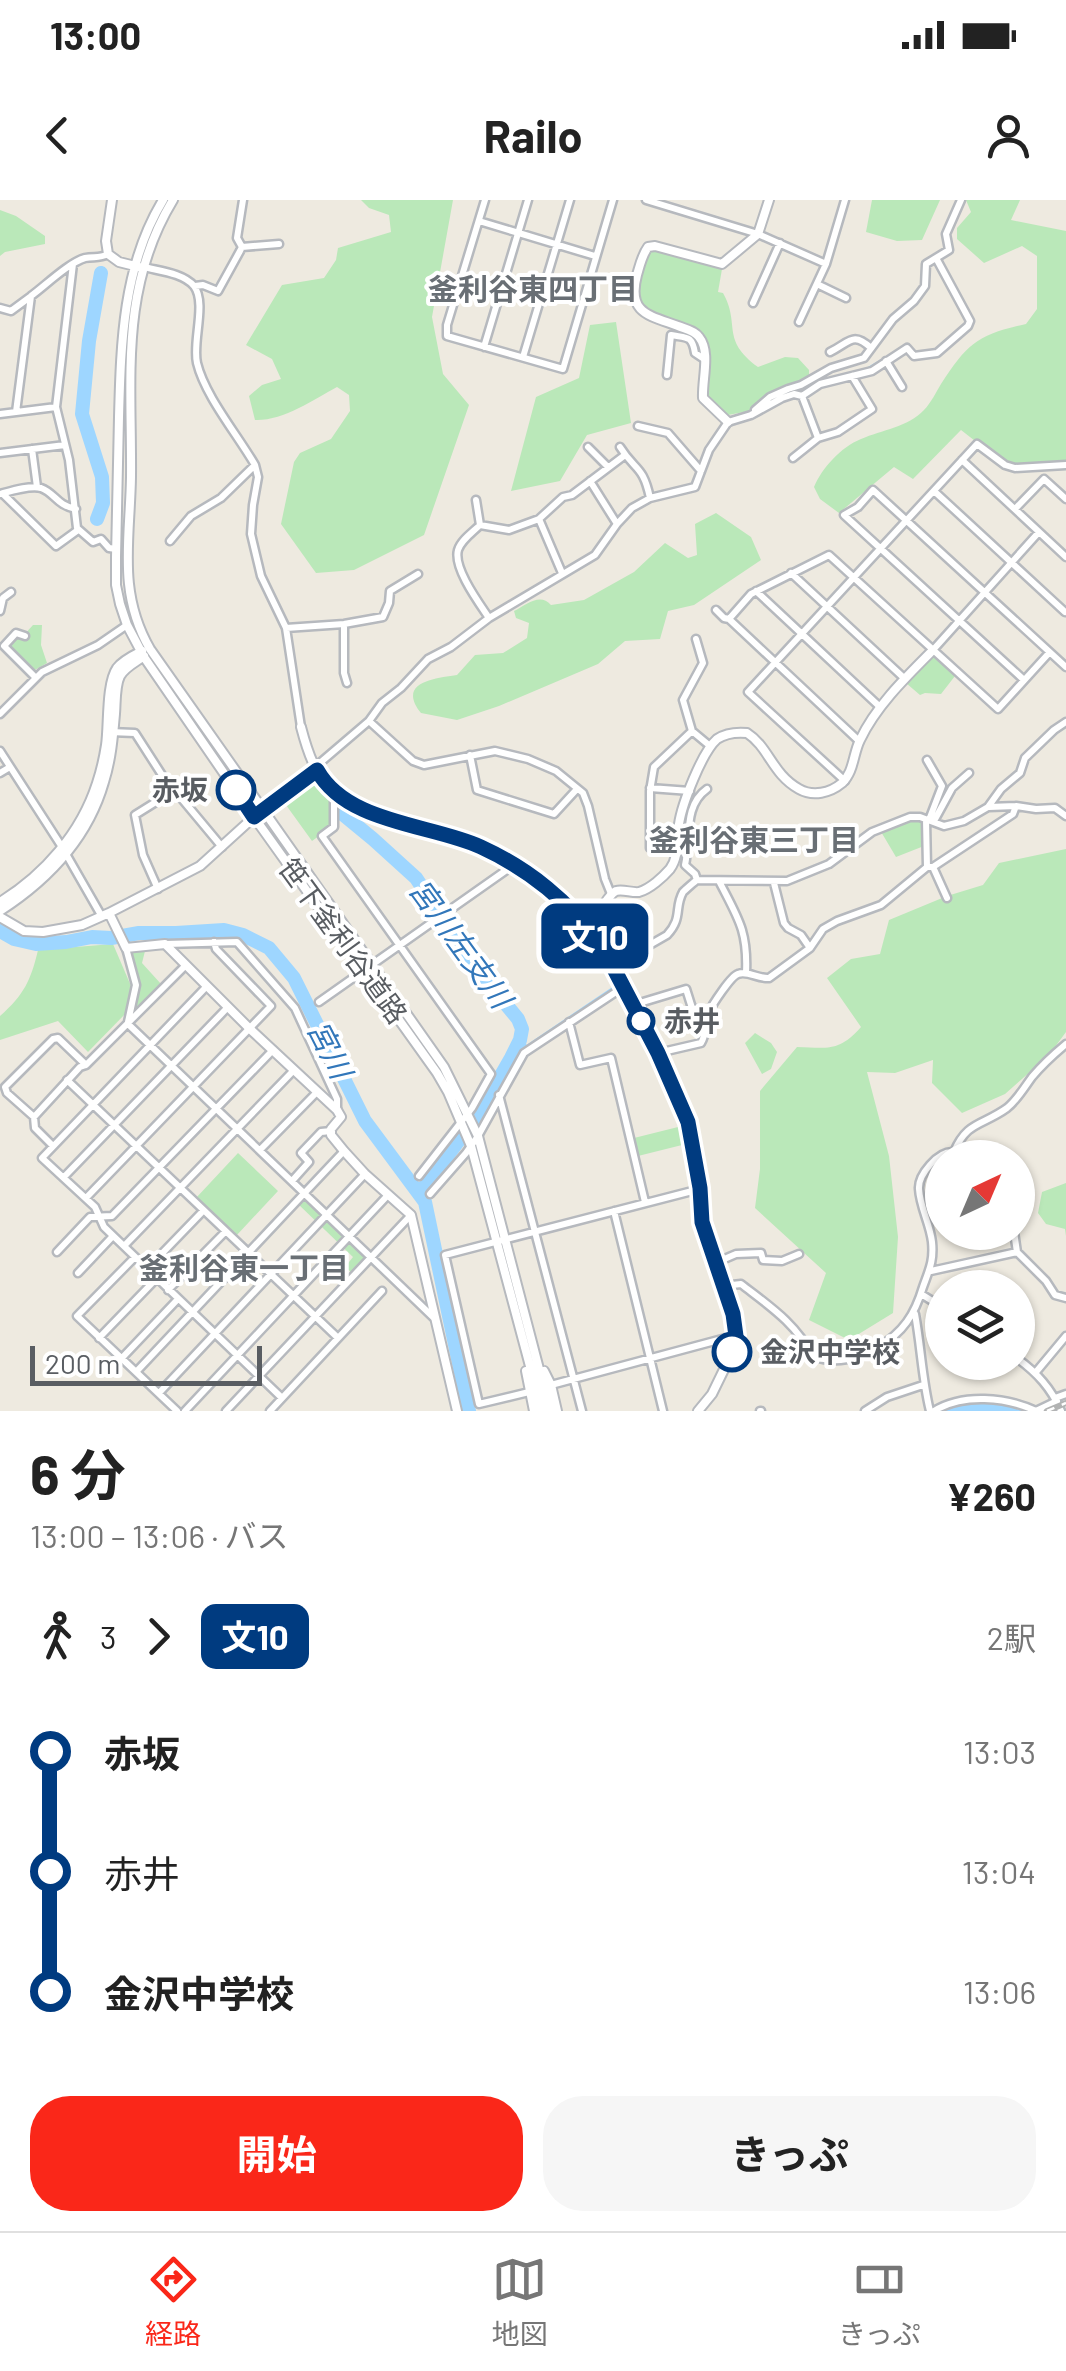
<!DOCTYPE html>
<html lang="ja">
<meta charset="utf-8">
<style>
:root{--surface:#fff;--page:#f6f6f6;--text:#222;--muted:#767676;--line:#e0e0e0;--accent:#fa2719}
body{margin:0;font-family:Barlow,"Noto Sans JP",sans-serif;background:var(--page);color:var(--text);height:100vh;display:flex;flex-direction:column;font-size:38px;white-space:nowrap}
*{box-sizing:border-box;margin:0}
p{font-size:32px;color:var(--muted)}
.icon{flex:none;width:55px;height:55px;fill:none;stroke:currentColor;stroke-width:2;stroke-linecap:round;stroke-linejoin:round}
.map{position:relative;height:1211px;overflow:hidden}
.details{display:flex;flex-direction:column;background:var(--surface);flex:1}
.details>*{flex:none}
.badge{padding:0 20px;border-radius:15px;font-size:35px;line-height:65px}
.needle{width:65px;rotate:44deg}
.tools{position:absolute;left:925px;top:940px;display:grid;gap:20px}
.tools a{display:grid;place-items:center;width:110px;height:110px;border-radius:50%;background:var(--surface);box-shadow:0 2px 8px #0004;font-size:50px}
.scale{position:absolute;left:30px;bottom:25px;width:232px;box-sizing:border-box;padding-left:10px;border:5px solid #595d62;border-top:0;font-size:28px;line-height:35px;white-space:nowrap;color:#595d62;-webkit-text-stroke:8px #fff;paint-order:stroke}
.map>.badge{position:absolute;translate:-50% -50%;box-shadow:0 0 0 5px #fff}
.legs{display:flex;align-items:center;gap:15px;height:110px;padding:0 30px;font-size:32px}
.legs p{margin-inline-start:auto}
.headline{display:flex;align-items:center;justify-content:space-between;height:170px;padding:0 30px}
h1{font-size:55px;font-weight:700;line-height:75px}
.action{display:flex;gap:20px;margin-top:auto;padding:20px 30px}
.action a{flex:1;height:115px;border-radius:40px;background:var(--accent);color:#fff;font-size:40px;font-weight:700;line-height:115px;text-align:center}
.action a+a{background:var(--page);color:var(--text)}
ul{padding:0 30px;list-style:none}
li{display:flex;align-items:center;gap:35px;height:120px;font-size:38px}
li i{display:grid;place-items:center;width:15px;height:100%;margin:0 12px;background:currentColor}
li i::after{content:'';width:25px;height:25px;margin:-12px;border:8px solid;border-radius:50%;background:var(--surface)}
li p{margin-inline-start:auto}
li:first-child i{background:linear-gradient(#0000 50%,currentColor 0)}
li:last-child i{background:linear-gradient(currentColor 50%,#0000 0)}
.status{display:flex;justify-content:space-between;align-items:center;height:70px;padding:0 50px;background:var(--surface);direction:ltr}
.status svg{height:28px;fill:currentColor}
header{display:flex;justify-content:space-between;align-items:center;height:130px;padding:0 30px;background:var(--surface);font-size:45px;font-weight:700}
.tabs{display:flex;justify-content:space-around;align-items:center;height:140px;border-top:2px solid var(--line);background:var(--surface);font-size:28px;color:var(--muted)}
.tabs a{display:grid;justify-items:center;gap:5px}
.tabs .active{color:var(--accent)}
.map>svg:first-child{display:block}
.green{fill:#bae8b9}
.lines{fill:none;stroke-linecap:round;stroke-linejoin:round}
.stream{stroke:#9ed6ff;stroke-width:2.5}
.river{stroke:#9ed6ff;stroke-width:14}
.minor-casing{stroke:#b6b9be;stroke-width:11}
.tertiary-casing{stroke:#b6b9be;stroke-width:12}
.minor{stroke:#fff;stroke-width:6}
.tertiary{stroke:#fff;stroke-width:8}
.rail-casing{stroke:#b2b3b3;stroke-width:6}
.rail{stroke:#fff;stroke-width:2.5;stroke-dasharray:8;stroke-linecap:butt}
.line-1-casing{stroke:#fff;stroke-width:22}
.line-1{stroke:#003b80;stroke-width:15}
.stop-1-dot{fill:#fff;stroke:#003b80;stroke-width:5}
.labels{text-anchor:middle;stroke-width:8;stroke-linejoin:round;paint-order:stroke}
.stop-label{font-size:28px;font-weight:bold;fill:#595d62;stroke:#fff;text-anchor:start}
.street-label{font-size:28px;fill:#595d62;stroke:#fff}
.neighbourhood-label{font-size:30px;font-weight:bold;fill:#696f75;stroke:#fff}
.water-label{font-size:30px;font-style:italic;fill:#3277ba;stroke:#fff}
</style>
<div class="status"><b>13:00</b><svg viewBox="0 0 49 12"><path d="M0 12V9h3v3zM5 12V6h3v6zM10 12V3h3v9zM15 12V0h3v12zM26 1h20v11H26zM47 4h2v5h-2z"/></svg></div>
<header><svg class="icon" aria-label="back" viewBox="0 0 24 24"><path d="M15 5l-7 7 7 7"/></svg>Railo<svg class="icon" aria-label="person" viewBox="0 0 24 24"><circle cx="12" cy="8" r="4"/><path d="M4 21q1-7 8-7t8 7"/></svg></header>
<div class="map">
<svg width="1066" height="1211" viewBox="0 0 1066 1211">
<rect width="100%" height="100%" fill="#eeeae0"/>
<!-- green -->
<path class="green" d="M361 0H453L432 117 443 174 469 205 424 335 354 370 316 373 281 324 294 262 300 253 331 239 350 211 349 195 337 187C313 200 283 221 255 220L249 196 262 185 281 179 272 159 246 145 282 85 324 78 336 60 338 48 391 32 389 15 369 8Z
M872 0H940L922 40 897 41 866 32Z
M966 0H1020L1011 20 1066 31V264L1045 269 1006 265 961 230 913 279 894 267 839 313 820 299 814 287C822 268 841 247 861 239 882 230 908 227 924 210 931 203 936 192 941 184 968 143 977 135 1026 124L1037 109V56L1022 46 984 63 957 39V28L971 12Z
M0 10 16 16 45 36V44L5 52 0 56Z
M654 49 722 69 718 92 723 93C741 125 720 139 758 167L785 157 798 158 809 170V176L805 180 811 187 799 192 782 189 759 201 749 211 728 215 708 197C709 174 712 150 699 130 680 123 641 117 638 93 637 81 645 64 648 53Z
M616 122 631 223 587 235 560 281 511 291 536 197 579 178 590 125Z
M716 313 751 337 761 360 694 405 668 411 660 439 625 441 598 464 499 506 457 520 421 513C396 482 436 478 457 475L475 455 503 453 527 438 529 423 516 418 514 411C526 405 540 392 551 405L584 400 634 372 665 343 688 358 697 355 695 324Z
M33 425H42L41 445 47 463 33 471 8 447 17 437H22Z
M932 455 955 476 941 494 925 493 920 495 906 483Z
M311 586H319C341 611 337 623 312 641L286 605Z
M908 618 924 621V646L896 657 880 630Z
M1066 649V832L1049 855 1005 894 962 913 932 883 933 860 895 873 867 872 889 956 898 1037 893 1113 849 1140 809 1120 826 1073 755 1008 760 969V891L797 847C828 848 839 852 861 827L827 778 851 759 880 754 889 720 947 696 983 685 999 663Z
M113 744 131 786 128 811 88 852 58 821 0 840V816C24 795 31 780 38 750Z
M130 751H145L142 763 161 784 134 813 140 786Z
M755 833 771 843 777 852 771 869 762 874 745 843Z
M682 926 686 944 638 956 634 938Z
M238 953 278 991 236 1036 196 998Z
M1066 983V1036L1065 1029 1046 1024 1038 1013 1042 992Z
M305 996 367 1056 351 1072 345 1067 353 1057 297 1003Z"/>
<g class="lines">
<!-- stream -->
<path class="stream" d="M865 170 907 145 909 147
M821 181 847 174
M519 843 527 846 613 788"/>
<!-- river -->
<path class="river" d="M97 319 103 303 102 277 82 214 89 141 101 73
M339 611 373 639 416 678 476 768 518 819 522 829 520 840 511 858 480 912 419 994
M0 731 14 739 36 744 66 742 92 737 111 738 139 733H176L224 730 243 735 269 748 294 778 365 921 425 1002 469 1211
M947 1211 967 1206 1016 1208 1022 1211"/>
<!-- minor casing -->
<g class="minor-casing">
<path id="minor" d="M485 0 447 125V136L563 169 613 0
M646 0 758 34 826 64 845 0
M479 21 595 56
M242 47 279 44
M73 64 56 207 69 260 77 328 93 342 101 339 109 348 116 349
M144 67C159 71 183 73 194 86 207 103 192 142 197 163 205 196 237 234 255 265L258 277 253 305 251 334 261 376 286 428 301 527
M817 84 846 98
M195 86 203 85 218 91 240 51 242 47 237 38 243 0
M753 103 780 43
M0 108 11 111 30 97
M799 122 826 64
M484 147 528 0
M830 152C850 142 853 131 871 148
M523 157 570 0
M886 161 902 187
M667 175 671 135C687 138 692 135 695 153L704 159
M802 196 818 238
M755 210 770 197 788 189 801 185 831 168 864 158 893 119 914 101 925 86 926 64 949 50 946 34 961 0
M16 212 31 96C45 86 68 63 85 58 94 56 99 59 108 54
M0 214 56 207
M638 226 668 233 701 271
M588 247 608 267
M620 247C635 271 643 265 650 298
M32 249 37 287
M0 253 65 245
M793 258 818 238 838 232 872 209 852 176
M962 260 1066 357
M590 281 617 324
M934 291 1065 412
M0 294C11 291 30 285 41 288 55 293 56 305 76 309
M3 294 56 346 78 330
M476 300 480 325C473 332 461 340 458 350 453 368 479 403 489 418
M1015 309 1044 279 1066 299
M539 319 563 297 572 295 625 255
M480 325 509 330 539 319 562 373
M170 341 191 316 221 298 254 266
M791 373 905 479
M756 391 880 507
M716 410 724 418 729 419
M0 411 3 398 11 392
M344 424V473L347 483
M286 428 344 424 383 417 389 403 390 391 418 374
M25 436 16 433 4 446 36 478
M696 439 703 463 683 500 692 531 710 546
M933 450 1039 332
M1024 480 844 315 858 307 873 290 1066 467
M0 514 42 472 98 445 127 425
M369 521 413 561 424 565 495 551 528 559 556 571 583 593 588 606 605 679 611 694
M110 532 135 533 162 575 222 647
M859 541 729 419 751 394 829 355 998 509 1049 453
M0 551 62 647 101 715
M470 555 477 590 554 614 577 589
M927 560 942 586 929 620
M317 569 321 562 369 521 382 503 401 488 428 459 451 447 489 418 595 355 617 324 632 308 650 298 695 287 709 250 728 222 751 215 782 198 794 194 802 196 820 184 872 171 907 148 914 156 937 153 968 126 970 121 936 58
M0 573 10 567
M845 581 748 492 977 244 1005 265 1015 268 1066 265
M650 588 690 591
M337 595 334 601V627L322 636 491 874 472 908 419 976
M989 607 1016 606
M926 620 927 667
M934 621 952 588 969 573
M678 649 650 648V591L654 567 692 531
M933 667 947 698
M697 680 695 674 685 665C691 638 683 606 707 589
M719 681C738 718 748 731 746 773
M774 683 784 723 788 728 801 735 810 748
M158 689 143 655 135 615 175 590
M166 744 237 742 295 808 337 899V910
M126 748 136 785 128 822
M613 766 667 735C683 718 674 708 683 692 684 691 695 681 697 680L787 681 829 664 872 632 910 617H920L944 626 964 621 988 607 1001 589 1020 573 1025 558 1054 530 1066 522
M206 787 42 958 95 1007 104 1027 282 1198
M319 802 515 664
M633 805 686 789 692 808 708 812
M569 822 580 865 611 858 645 1002
M128 824 433 1117
M658 853 701 843C707 833 705 822 709 812 712 805 731 776 738 774 747 770 758 779 769 778L810 748 823 729 837 721 881 705 927 667H933L1013 614 1016 606 1036 609 1055 608 1066 616
M67 880 338 1138
M499 895 582 1211
M34 917 7 893 5 887 53 839 58 838 86 865
M53 946 35 928 34 917 80 867 86 865 185 766
M260 950 317 892
M954 952C967 921 982 926 1007 908 1017 900 1024 888 1032 877 1042 865 1054 854 1066 844
M64 977 228 807
M292 981 309 962 301 953 321 932 331 931
M430 994 466 953 478 936 524 853 622 788
M86 998 271 806 216 749 214 742
M614 1011 663 1211
M1014 1032 1017 1052 1046 1081 1055 1095 1066 1098
M124 1046 294 870
M57 1052 90 1017 112 1016 273 850
M135 1057 77 1116 177 1211
M715 1063 736 1054 761 1053 763 1060 782 1061 799 1054
M147 1069 203 1011
M931 1071 1017 1052
M78 1073 113 1036
M723 1086 741 1084C768 1105 797 1124 812 1156 838 1165 854 1159 878 1147 903 1133 915 1114 923 1087 929 1070 934 1061 932 1042 930 1024 920 1007 919 989 918 975 938 951 953 952 955 952 966 957 968 958
M168 1090 225 1032
M921 1094 942 1107
M915 1114C921 1146 922 1179 930 1211
M99 1138 156 1079
M121 1159 178 1099
M1018 1159C1037 1173 1051 1188 1061 1211
M136 1172 344 951
M1036 1172 1066 1136
M551 1185 737 1135
M529 1192 479 1204 445 1055 700 989
M159 1193 365 974
M1055 1198 1066 1194
M185 1211 388 995
M226 1211 411 1015
M270 1211 382 1091
M760 1211H761
M865 1211 887 1197 923 1185
M934 1211C963 1193 1006 1197 1036 1211L1057 1201"/>
</g>
<!-- tertiary casing -->
<g class="tertiary-casing">
<path id="tertiary" d="M112 0 106 41 108 54 119 62 139 67
M163 0C123 66 121 142 119 217 118 264 117 310 116 357V385L120 404 127 425 144 457 254 617 437 873 448 892 471 946 542 1211
M173 0C119 89 132 179 131 277 130 340 117 392 150 449L444 867 478 936 550 1211
M728 222 703 198C702 179 711 152 699 137 694 130 685 129 678 126 648 115 627 113 637 75 640 65 642 55 648 47L655 46 722 64 758 34 769 0
M301 527C307 550 316 579 336 594 346 602 360 606 371 611 388 619 404 626 422 630 443 635 462 638 481 647 531 670 568 701 601 743L658 853 682 903 694 947 702 1022 733 1114 737 1135 732 1153 712 1194 698 1211
M0 702C44 675 81 633 97 583 101 571 104 558 106 545 109 525 106 484 117 468 123 460 134 455 142 451
M0 711C48 680 88 638 104 582 111 560 113 537 115 514 116 502 115 486 120 476 125 467 136 462 144 456
M109 713 126 748 165 744 250 829 337 910 341 917 331 929V935L344 951 365 974 411 1015 457 1211
M0 717 24 731 43 732 82 725 109 713 200 666 254 617 317 569
M590 730C595 721 607 695 616 691 623 689 632 693 639 692 650 689 663 677 670 669 680 655 676 639 679 624 682 604 702 552 717 539 726 533 736 532 747 533 769 547 772 574 799 589 813 597 830 593 842 583 854 572 853 554 860 540 876 506 906 477 933 450
M526 1171 534 1211
M544 1171 551 1185 557 1211"/>
</g>
<!-- minor -->
<use href="#minor" class="minor"/>
<!-- tertiary -->
<use href="#tertiary" class="tertiary"/>
<!-- rail casing -->
<g class="rail-casing">
<path id="rail" d="M1047 1211 1066 1203"/>
</g>
<!-- rail -->
<use href="#rail" class="rail"/>
</g>
<g class="lines">
<!-- line-1 casing -->
<g class="line-1-casing">
<path id="line-1" d="M236 590 254 617 317 570C347 624 431 624 481 647 531 670 567 701 601 744L658 853 688 922 700 988 702 1022 733 1114 736 1136 732 1152"/>
</g>
<!-- line-1 -->
<use href="#line-1" class="line-1"/>
</g>
<!-- markers -->
<g class="stop-1-dot">
<circle cx="236" cy="590" r="18"/>
<circle cx="641" cy="821" r="12"/>
<circle cx="732" cy="1152" r="18"/>
</g>
<g class="labels">
<!-- stop labels -->
<g class="stop-label">
<text x="208" y="600" text-anchor="end">赤坂</text>
<text x="664" y="831">赤井</text>
<text x="760" y="1162">金沢中学校</text>
</g>
<!-- street labels -->
<g class="street-label">
<text transform="translate(343 741) rotate(54)" y="10">笹下釜利谷道路</text>
</g>
<!-- neighbourhood labels -->
<g class="neighbourhood-label">
<text x="533" y="100">釜利谷東四丁目</text>
<text x="754" y="651">釜利谷東三丁目</text>
<text x="244" y="1079">釜利谷東一丁目</text>
</g>
<!-- water labels -->
<g class="water-label">
<text transform="translate(460 744) rotate(54)" y="10">宮川左支川</text>
<text transform="translate(329 850) rotate(63)" y="10">宮川</text>
</g>
</g>
</svg>
<div class="tools">
<a><svg class="needle" viewBox="-14 -14 28 28"><path d="M0-13l5 13h-10z" fill="#e53935"/><path d="M0 13l5-13h-10z" fill="#767676"/></svg></a>
<a><svg class="icon" aria-label="layers" viewBox="0 0 24 24"><path d="M12 4l9 5-9 5-9-5zM3 14l9 5 9-5"/></svg></a>
</div>
<div class="scale">200 m</div>
<b class="badge" style="left:595px;top:736px;background:#003b80;color:#fff">文10</b>
</div>
<section class="details">
<div class="headline"><div><h1>6 分</h1><p>13:00 – 13:06 · バス</p></div><b>¥260</b></div>
<div class="legs"><svg class="icon" aria-label="walk" viewBox="0 0 24 24"><circle cx="13" cy="4" r="2"/><path d="M13 8l-2 6 4 7M11 14l-3 7M7 12l3-4h3l4 4"/></svg>3<svg class="icon" aria-label="forward" viewBox="0 0 24 24"><path d="M9 5l7 7-7 7"/></svg><b class="badge" style="background:#003b80;color:#fff">文10</b><p>2駅</p></div>
<ul>
<li><i style="color:#003b80"></i><b>赤坂</b><p>13:03</p></li>
<li><i style="color:#003b80"></i><span>赤井</span><p>13:04</p></li>
<li><i style="color:#003b80"></i><b>金沢中学校</b><p>13:06</p></li>
</ul>
<div class="action"><a>開始</a><a>きっぷ</a></div>
</section>
<nav class="tabs">
<a class="active"><svg class="icon" aria-label="directions" viewBox="0 0 24 24"><path d="M12 3l9 9-9 9-9-9zM9 14v-3h6M13 9l2 2-2 2"/></svg>経路</a>
<a><svg class="icon" aria-label="map" viewBox="0 0 24 24"><path d="M3 6l6-2 6 2 6-2v14l-6 2-6-2-6 2zM9 4v14M15 6v14"/></svg>地図</a>
<a><svg class="icon" aria-label="tickets" viewBox="0 0 24 24"><path d="M3 7h18v10H3zM15 7v10"/></svg>きっぷ</a>
</nav>
